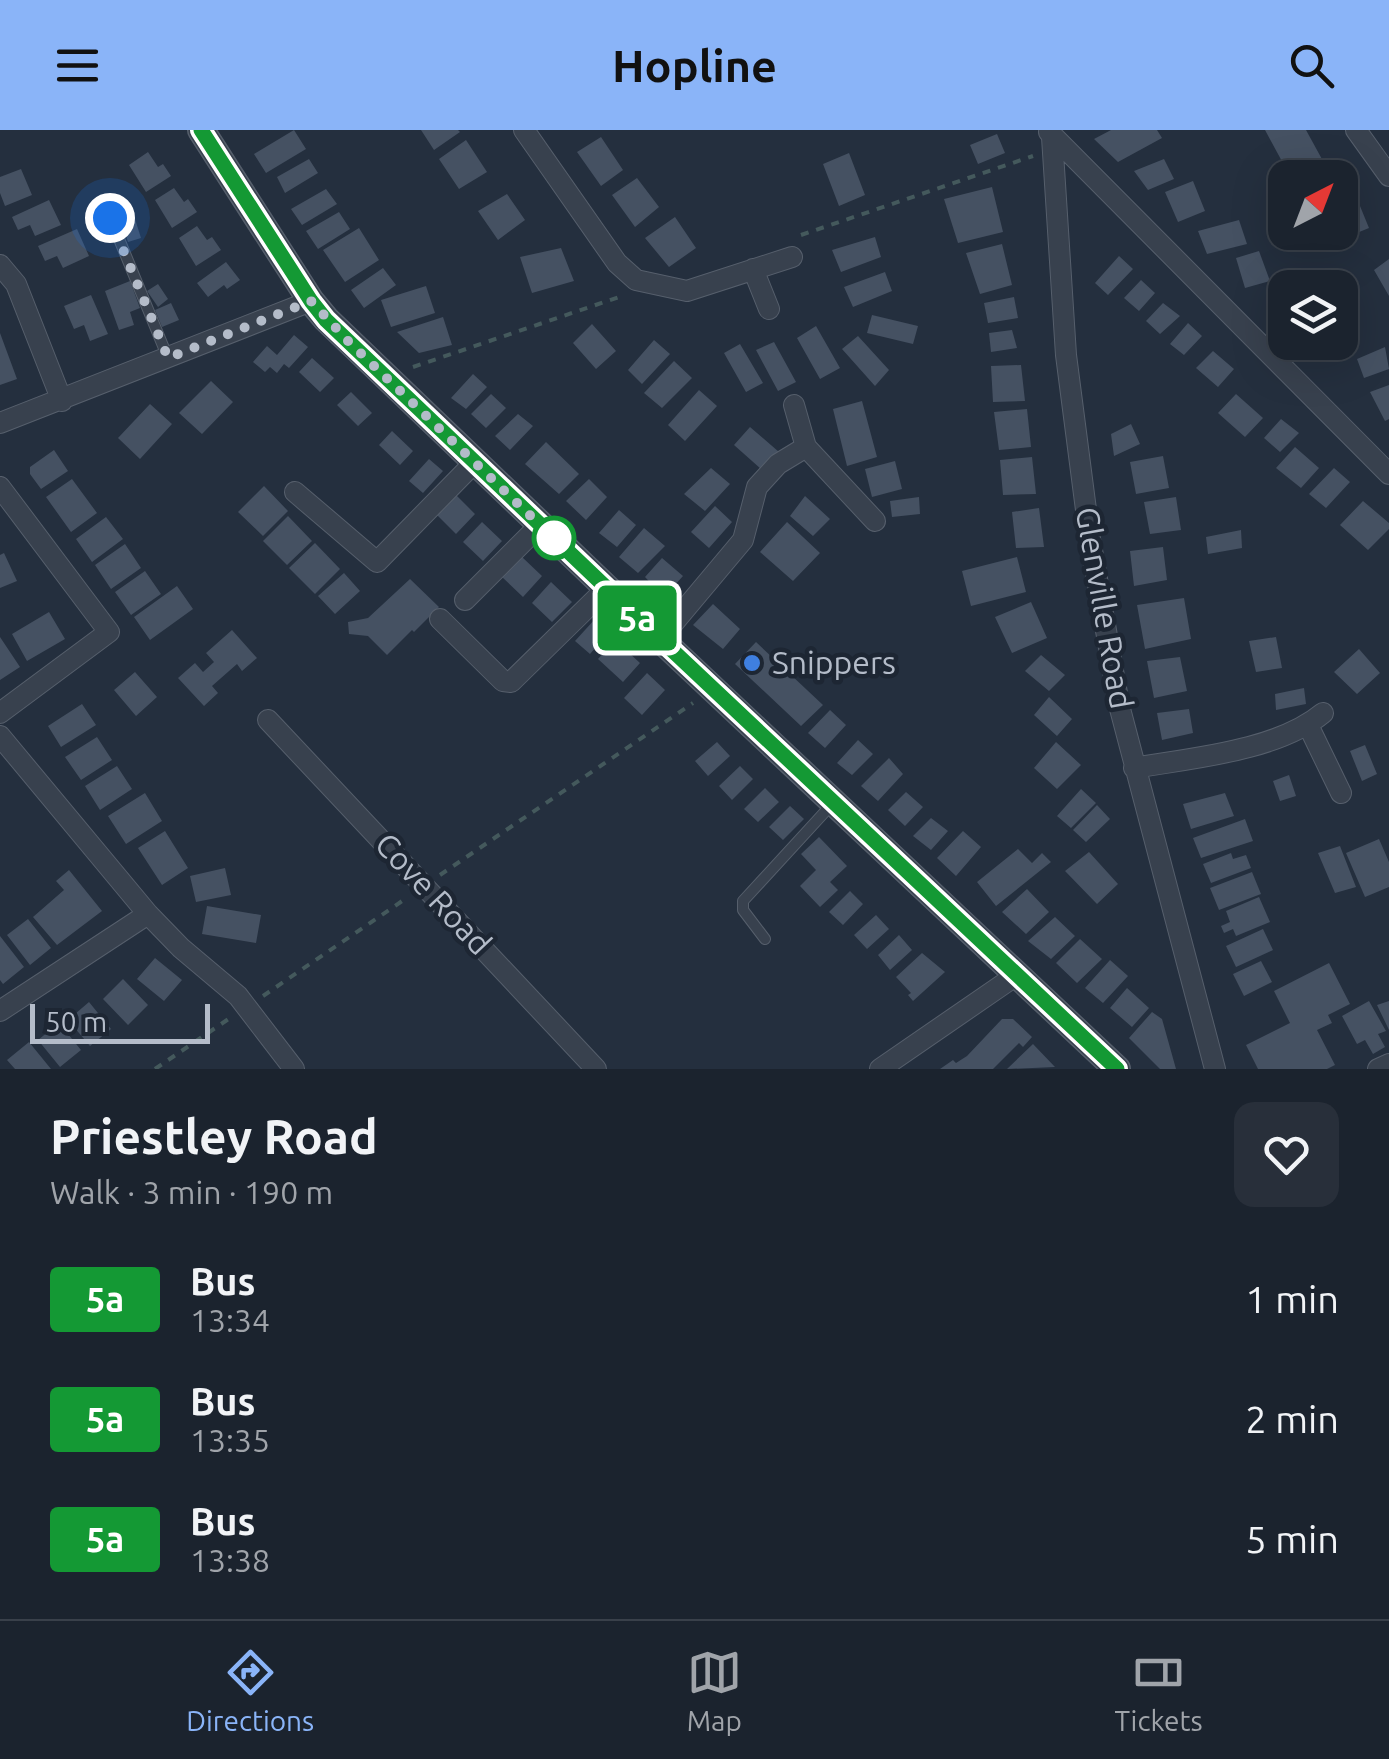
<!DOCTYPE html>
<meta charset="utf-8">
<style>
:root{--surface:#1b232e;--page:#282f3a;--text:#f1f3f6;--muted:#a0a4aa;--line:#39404a;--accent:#8ab4f8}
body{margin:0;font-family:Ubuntu,sans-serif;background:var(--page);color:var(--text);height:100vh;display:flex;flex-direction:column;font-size:38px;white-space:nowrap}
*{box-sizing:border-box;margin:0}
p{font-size:32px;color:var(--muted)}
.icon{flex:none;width:55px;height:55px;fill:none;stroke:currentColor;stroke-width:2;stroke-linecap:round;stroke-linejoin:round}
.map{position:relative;height:939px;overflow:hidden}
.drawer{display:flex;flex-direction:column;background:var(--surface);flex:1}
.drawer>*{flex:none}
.badge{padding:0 20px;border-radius:8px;font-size:35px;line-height:65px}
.needle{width:65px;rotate:42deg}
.controls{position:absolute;left:1268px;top:30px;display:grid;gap:20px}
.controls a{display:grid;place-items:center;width:90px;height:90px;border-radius:20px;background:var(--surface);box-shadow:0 10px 40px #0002,0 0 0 2px var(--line);font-size:50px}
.scale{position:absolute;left:30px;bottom:25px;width:180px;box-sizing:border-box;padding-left:10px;border:5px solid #b4bcc9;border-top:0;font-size:28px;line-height:35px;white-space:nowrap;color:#b4bcc9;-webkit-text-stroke:8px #1d2633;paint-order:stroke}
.you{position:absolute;width:50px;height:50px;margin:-25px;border:8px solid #fff;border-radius:50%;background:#1a73e8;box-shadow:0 0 0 15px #1a73e833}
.map>.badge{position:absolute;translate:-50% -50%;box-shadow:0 0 0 5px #fff}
.round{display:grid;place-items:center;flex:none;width:105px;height:105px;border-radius:20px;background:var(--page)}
.headline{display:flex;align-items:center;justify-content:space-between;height:170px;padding:0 50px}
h1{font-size:48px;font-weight:600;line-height:75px}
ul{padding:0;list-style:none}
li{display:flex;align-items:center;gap:30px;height:120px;padding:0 50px}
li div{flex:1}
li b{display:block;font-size:38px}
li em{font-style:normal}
li .badge{min-width:110px;font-weight:700;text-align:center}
header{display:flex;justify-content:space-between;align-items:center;height:130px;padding:0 50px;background:var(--accent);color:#111;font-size:45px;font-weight:600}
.tabs{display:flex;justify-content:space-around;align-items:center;height:140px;border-top:2px solid var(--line);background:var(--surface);font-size:28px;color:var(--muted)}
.tabs a{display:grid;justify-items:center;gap:5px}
.tabs .current{color:var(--accent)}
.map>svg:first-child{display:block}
.building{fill:#455162}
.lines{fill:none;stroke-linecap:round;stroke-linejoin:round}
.service-casing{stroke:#565f6c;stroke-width:12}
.minor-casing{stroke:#565f6c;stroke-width:22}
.tertiary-casing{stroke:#565f6c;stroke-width:28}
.path{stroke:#44595c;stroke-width:4;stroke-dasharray:8 8;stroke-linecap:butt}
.service{stroke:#38414e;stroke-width:10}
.minor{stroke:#38414e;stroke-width:20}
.tertiary{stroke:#38414e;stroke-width:25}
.line-casing{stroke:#fff;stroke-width:22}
.line{stroke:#149934;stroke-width:15}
.walk{stroke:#b4bcc9;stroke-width:10;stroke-dasharray:0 18}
.stop-dot{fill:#fff;stroke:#149934;stroke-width:5}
.shop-dot{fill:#3f7fe0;stroke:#1d2633;stroke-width:4}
.labels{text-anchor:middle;stroke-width:9;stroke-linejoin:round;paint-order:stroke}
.street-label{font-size:32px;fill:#b4bcc9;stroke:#1d2633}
.poi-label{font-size:32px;fill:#b4bcc9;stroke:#1d2633;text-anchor:start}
</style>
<header><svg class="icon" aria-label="menu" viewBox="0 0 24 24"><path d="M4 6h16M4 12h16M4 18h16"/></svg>Hopline<svg class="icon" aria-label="search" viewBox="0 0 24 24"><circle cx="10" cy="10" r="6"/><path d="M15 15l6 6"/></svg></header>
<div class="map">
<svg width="1389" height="939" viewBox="0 0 1389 939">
<rect width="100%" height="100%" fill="#242f3e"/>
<!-- building -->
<path class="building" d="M294 0 306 19 266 43 254 24Z
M421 0H458L460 2 434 20Z
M1111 0H1157L1162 8 1118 32 1094 9Z
M1265 0H1306L1323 31 1291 48Z
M997 4 1005 23 978 34 970 15Z
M601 7 623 40 601 56 577 22Z
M466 10 487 42 459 59 439 29Z
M148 22 158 37 163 34 171 46 146 62 129 35Z
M849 23 865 65 839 76 823 34Z
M309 29 318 43 285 63 277 47Z
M1164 29 1174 49 1148 60 1134 41Z
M21 39 32 65 5 76 0 63V47Z
M637 48 659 77 635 97 612 65Z
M1193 51 1205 81 1178 92 1165 62Z
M992 57 1003 102 958 113 944 69Z
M174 58 184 72 188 69 197 82 172 98 155 70Z
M326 59 337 74 302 95 291 79Z
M507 64 525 90 498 110 478 81Z
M117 65 128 72 119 86 108 78Z
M49 70 61 95 35 106 30 95 18 100 12 87Z
M1360 76 1369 98 1347 107 1340 85Z
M339 82 350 99 318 119 306 101Z
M134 86 141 108 128 112 121 90Z
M675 87 696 118 669 137 645 108Z
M1239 90 1247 114 1207 124 1198 101Z
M197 96 207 110 212 107 221 120 196 136 179 108Z
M359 98 379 130 345 152 323 120Z
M77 99 89 126 63 138 57 126 45 131 38 116Z
M875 107 881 127 841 142 832 120Z
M1002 114 1012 155 980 164 966 123Z
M561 118 574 151 532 163 520 127Z
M1259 121 1270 151 1245 158 1236 128Z
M1119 126 1133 139 1108 165 1095 153Z
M1389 129V166L1374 140Z
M226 132 240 150 227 159 224 155 208 167 197 153Z
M383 138 396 155 364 178 351 160Z
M885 142 892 161 853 177 844 157Z
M1141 150 1155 163 1139 181 1124 168Z
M130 151 140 178 130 182 134 195 119 200 105 161Z
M158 154 168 169 158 177 147 161Z
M426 156 435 183 391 197 381 170Z
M1285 157V198L1271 160Z
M91 165 108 204 90 211 84 195 74 199 64 176Z
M1014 167 1018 188 988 193 984 173Z
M171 173 179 190 162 197 155 180Z
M1163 173 1180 186 1160 204 1146 191Z
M872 185 918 196 913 214 867 203Z
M443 187 452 215 419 223 397 202Z
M1347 191 1355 212 1317 224 1313 212H1340V194Z
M1188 193 1202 206 1184 225 1170 214Z
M592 194 616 221 596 239 573 213Z
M816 196 840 238 820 249 797 208Z
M1012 200 1017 218 991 222 989 203Z
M0 203 17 249 0 255Z
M294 205 308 217 289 238 284 234 277 243 270 237 265 242 253 232 267 216 277 225Z
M858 206 889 240 875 256 842 219Z
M654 210 670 224 642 254 628 240Z
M774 212 796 252 778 261 756 220Z
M740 214 763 253 746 262 724 223Z
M1385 217 1389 239 1364 248 1357 229Z
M1213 221 1234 239 1218 257 1196 238Z
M312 228 334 248 320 262 299 242Z
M674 231 692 248 662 278 644 263Z
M1021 235 1025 271 993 272 991 236Z
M473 244 487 257 466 279 451 268Z
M211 251 233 272 202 304 179 283Z
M1389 255V289L1385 291 1370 262Z
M699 260 717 276 685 311 668 295Z
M351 262 372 283 358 296 337 275Z
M491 264 506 278 486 298 471 284Z
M1236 264 1263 288 1245 307 1218 283Z
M862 271 877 327 847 336 833 279Z
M150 274 172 294 140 329 118 308Z
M1027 279 1031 317 999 320 994 282Z
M518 284 533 296 510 320 495 306Z
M1281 289 1299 303 1280 322 1264 308Z
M1131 294 1140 314 1114 326 1111 304Z
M750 297 779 322 761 339 734 315Z
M392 301 413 321 400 335 379 315Z
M546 312 579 344 559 364 525 334Z
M1295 317 1319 338 1301 358 1276 338Z
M54 320 68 341 41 359 30 344V337Z
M1163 326 1169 358 1136 364 1130 332Z
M1032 327 1036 364 1003 365 1000 330Z
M429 329 443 341 423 363 409 351Z
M895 331 902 359 872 367 865 339Z
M711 338 730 354 705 381 684 364Z
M1334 338 1350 352 1326 378 1309 364Z
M72 349 97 383 71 402 46 367Z
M589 349 607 367 586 390 566 371Z
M264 356 288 381 263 406 238 382Z
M455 364 475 384 456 404 436 384Z
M805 366 830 389 813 406 790 386Z
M919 367 920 384 892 387 890 371Z
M1176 367 1181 400 1150 404 1144 372Z
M1363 371 1389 393V399L1368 420 1340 395Z
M715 376 732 392 709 418 691 402Z
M1039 378 1044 417 1016 418 1012 382Z
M619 380 636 395 617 417 599 403Z
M288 386 312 411 287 435 263 411Z
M106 387 123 409 92 432 76 409Z
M482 392 502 411 483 431 463 412Z
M787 392 820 423 793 451 760 422Z
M644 398 665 416 638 443 619 427Z
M1241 400 1242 418 1208 424 1206 407Z
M315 413 340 439 315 464 289 438Z
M125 414 141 438 111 459 95 435Z
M1163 417 1167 450 1134 456 1130 421Z
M4 423 17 451 0 458V425Z
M522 427 542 446 523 467 502 447Z
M1017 427 1026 462 971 476 962 441Z
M662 428 683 446 664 467 645 447Z
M145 441 161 464 131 485 115 462Z
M344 443 360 461 335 484 318 466Z
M410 449 439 477 414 502 412 500 387 525 368 506 349 504 348 492 368 488Z
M551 452 572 472 552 492 532 473Z
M177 456 193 479 150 510 134 487Z
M1184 468 1191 509 1145 519 1137 475Z
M1031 472 1047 508 1012 523 995 487Z
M713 474 740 499 723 519 693 495Z
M49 482 65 509 27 531 12 504Z
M595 489 609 502 590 524 575 511Z
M232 500 257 528 242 541 237 534 212 556 218 563 204 576 178 548 195 533 203 542 214 532 206 523Z
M0 507 20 537 0 550Z
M1276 507 1282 538 1256 542 1249 511Z
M615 510 640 533 623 552 598 529Z
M756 512 823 575 801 596 735 534Z
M1359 519 1380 543 1357 564 1334 542Z
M1041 525 1065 545 1049 561 1025 541Z
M1180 527 1187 561 1154 568 1147 531Z
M135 542 157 567 136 586 114 560Z
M647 543 665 560 642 585 624 568Z
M1304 558 1306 574 1276 580 1275 564Z
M1049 567 1072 589 1057 606 1034 585Z
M82 574 96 595 61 617 48 596Z
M1189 579 1193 603 1162 610 1157 583Z
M830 580 846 595 825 618 808 603Z
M97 607 112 630 81 650 65 627Z
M858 610 873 624 852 645 837 633Z
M717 612 730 626 708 646 695 631Z
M1056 612 1081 635 1057 659 1034 638Z
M1365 615 1377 644 1362 651 1350 621Z
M889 628 903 644 878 671 861 656Z
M117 636 132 659 100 680 85 656Z
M740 636 753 649 732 670 719 656Z
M1289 645 1296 666 1280 671 1273 651Z
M765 658 779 672 758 692 744 679Z
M1081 659 1096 673 1071 698 1057 686Z
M906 662 923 677 905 696 888 680Z
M145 663 162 691 126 714 108 686Z
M1225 663 1234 686 1191 699 1183 674Z
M1097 675 1110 689 1086 712 1073 700Z
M790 676 804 689 783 710 769 697Z
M931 688 948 701 931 720 913 706Z
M1245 689 1253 711 1201 728 1193 708Z
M165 701 188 738 162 755 138 718Z
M963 701 981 717 956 746 937 728Z
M819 707 847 736 830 752 838 760 820 777 800 756 816 740 801 724Z
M1379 709 1389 732V757L1365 767 1346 723Z
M1340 716 1356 757 1335 763 1318 723Z
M1018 719 1032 733 1042 723 1051 732 996 776 977 752Z
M1089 722 1118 754 1097 774 1065 741Z
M1231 723 1233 729 1246 725 1251 738 1211 753 1203 734Z
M225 738 231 765 196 772 190 746Z
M69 740 102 781 57 815 33 787 64 760 56 751Z
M1252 742 1261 764 1219 780 1210 758Z
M1027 759 1049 782 1026 804 1002 782Z
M850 761 863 774 843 795 829 782Z
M1259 767 1270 792 1236 806 1233 799 1224 803 1221 796 1230 792 1226 781Z
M207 776 261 785 256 813 202 804Z
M876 785 889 799 867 819 854 805Z
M1055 787 1075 806 1051 829 1028 811Z
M28 789 51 818 30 835 7 805Z
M1263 799 1273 820 1236 837 1226 816Z
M899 805 912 820 890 840 878 825Z
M0 806 24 837 3 854 0 850Z
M1080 809 1102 829 1077 853 1056 833Z
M922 823 945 842 913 871 908 865 911 863 896 847Z
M155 828 182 850 164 871 137 849Z
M1110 830 1128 846 1103 873 1085 858Z
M1261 831 1272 852 1244 866 1233 844Z
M1329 833 1350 874 1328 885 1332 893 1317 900 1335 935 1327 939H1258L1246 915 1290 893 1274 861Z
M123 849 148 875 128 895 103 869Z
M1127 858 1149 878 1132 897 1110 878Z
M1369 871 1386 901 1378 904 1385 917 1373 924 1365 910 1357 914 1342 886Z
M1389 871V900L1377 875Z
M89 872 111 899 90 916 68 890Z
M1152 882 1162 889 1176 939H1160L1129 908Z
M1002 889H1013L1032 907 1023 917 1019 913 993 939H940L953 930 956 933 967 926Z
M59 893 81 920 60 937 38 910Z
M29 912 51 939H15L7 930Z
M1033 914 1055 937 1007 939Z"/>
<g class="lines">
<!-- service casing -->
<g class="service-casing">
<path id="service" d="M110 87 168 228
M765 809 743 780V771L833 673"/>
</g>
<!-- minor casing -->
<g class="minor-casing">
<path id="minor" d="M524 0 617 133 636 150 687 161 792 127
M1356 0 1389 46
M1049 2 1389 344
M1052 7 1066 225 1089 403 1119 575 1215 939
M0 135 16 154 62 271
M753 139 769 179
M794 275 806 317
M0 293 311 171
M0 357 109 502 0 583
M295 362 377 432 474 333
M465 470 540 395
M440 489 503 551 511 552 607 458
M660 509 743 410 757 357 778 334 806 317 875 391
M268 590 596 939
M1308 595 1341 663
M0 606 148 784 0 881
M1134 638C1192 628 1277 621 1323 583
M148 784 181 818 238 866 294 939
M880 939 1018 844
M1378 939 1389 934"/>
</g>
<!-- tertiary casing -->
<g class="tertiary-casing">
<path id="tertiary" d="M201 0 311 171 326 189 660 509 1117 939"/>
</g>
<!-- path -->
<path class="path" d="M801 105 1033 26
M413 237 622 166
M440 745 693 573
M263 866 408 767
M155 939 230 888"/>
<!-- service -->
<use href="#service" class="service"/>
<!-- minor -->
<use href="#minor" class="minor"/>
<!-- tertiary -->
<use href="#tertiary" class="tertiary"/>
</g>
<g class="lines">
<!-- line casing -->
<g class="line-casing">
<path id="line" d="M201 0 311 171 326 190 638 488 1117 939"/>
</g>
<!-- line -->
<use href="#line" class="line"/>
<!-- walk -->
<path class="walk" d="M110 88 168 228 311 171 348 211 562 416 554 408"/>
</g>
<!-- markers -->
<circle class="stop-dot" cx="554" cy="408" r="20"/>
<circle class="shop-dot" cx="752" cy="533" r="10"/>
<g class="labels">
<!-- street labels -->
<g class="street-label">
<text transform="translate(1104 478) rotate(80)" y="11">Glenville Road</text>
<text transform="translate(433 764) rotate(47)" y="11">Cove Road</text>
</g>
<!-- poi labels -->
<g class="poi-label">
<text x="772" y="544">Snippers</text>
</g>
</g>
</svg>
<div class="controls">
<a><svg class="needle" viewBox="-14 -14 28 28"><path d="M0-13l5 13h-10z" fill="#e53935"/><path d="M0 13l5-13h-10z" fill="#a0a4aa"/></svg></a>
<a><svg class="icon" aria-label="layers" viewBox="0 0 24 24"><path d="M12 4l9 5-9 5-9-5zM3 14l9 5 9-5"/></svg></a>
</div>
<div class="scale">50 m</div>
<div class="you" style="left:110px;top:88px"></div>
<b class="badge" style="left:637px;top:488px;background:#149934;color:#fff">5a</b>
</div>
<section class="drawer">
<div class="headline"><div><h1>Priestley Road</h1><p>Walk · 3 min · 190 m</p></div><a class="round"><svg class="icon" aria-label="heart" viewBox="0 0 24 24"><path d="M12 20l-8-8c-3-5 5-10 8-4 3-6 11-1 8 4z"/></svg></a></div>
<ul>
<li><span class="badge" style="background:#149934;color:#fff">5a</span><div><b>Bus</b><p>13:34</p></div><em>1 min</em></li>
<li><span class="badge" style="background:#149934;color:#fff">5a</span><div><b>Bus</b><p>13:35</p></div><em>2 min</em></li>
<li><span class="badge" style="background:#149934;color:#fff">5a</span><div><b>Bus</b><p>13:38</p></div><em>5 min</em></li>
</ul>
</section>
<nav class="tabs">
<a class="current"><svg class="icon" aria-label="directions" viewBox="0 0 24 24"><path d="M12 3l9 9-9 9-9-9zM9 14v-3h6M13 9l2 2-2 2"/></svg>Directions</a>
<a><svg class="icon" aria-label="map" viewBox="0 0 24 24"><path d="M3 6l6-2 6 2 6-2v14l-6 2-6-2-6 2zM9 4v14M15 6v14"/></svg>Map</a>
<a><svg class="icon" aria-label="tickets" viewBox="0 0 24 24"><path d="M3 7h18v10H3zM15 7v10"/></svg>Tickets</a>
</nav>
